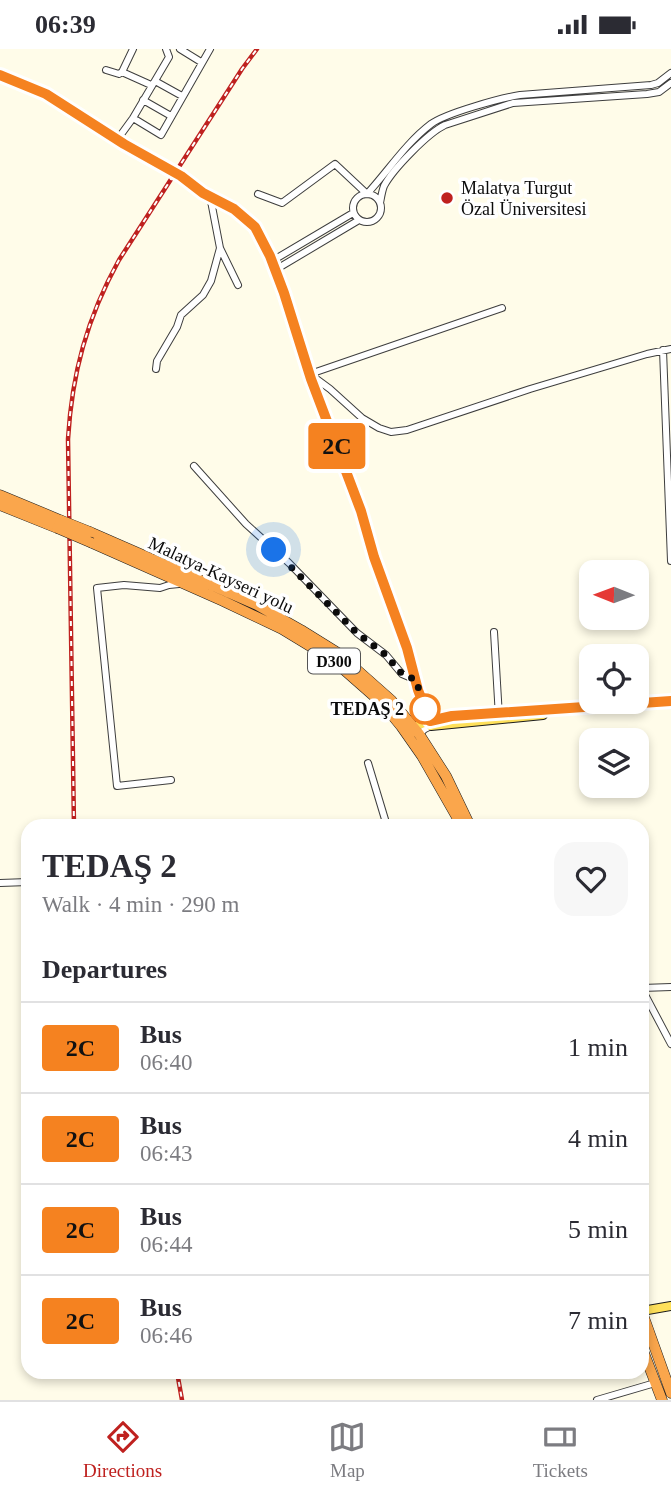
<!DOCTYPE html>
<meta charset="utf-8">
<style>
:root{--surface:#fff;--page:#f7f7f7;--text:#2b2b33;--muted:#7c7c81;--line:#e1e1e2;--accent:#bf211f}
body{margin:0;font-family:"Times New Roman",serif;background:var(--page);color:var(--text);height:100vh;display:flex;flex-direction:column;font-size:26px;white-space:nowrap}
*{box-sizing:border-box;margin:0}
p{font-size:23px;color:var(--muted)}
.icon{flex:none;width:38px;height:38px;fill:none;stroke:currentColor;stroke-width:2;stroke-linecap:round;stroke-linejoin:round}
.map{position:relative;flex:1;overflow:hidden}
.sheet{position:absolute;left:21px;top:770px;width:628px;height:560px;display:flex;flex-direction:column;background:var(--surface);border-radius:21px;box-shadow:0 4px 10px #0003}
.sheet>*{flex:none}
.badge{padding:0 14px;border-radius:5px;font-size:24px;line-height:46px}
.needle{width:46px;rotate:271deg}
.buttons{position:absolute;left:579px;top:511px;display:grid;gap:14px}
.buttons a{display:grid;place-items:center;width:70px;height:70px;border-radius:14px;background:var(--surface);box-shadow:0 4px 10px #0003;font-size:35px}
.you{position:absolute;width:35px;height:35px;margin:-18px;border:5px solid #fff;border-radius:50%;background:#1a73e8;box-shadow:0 0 0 10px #1a73e833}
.map>.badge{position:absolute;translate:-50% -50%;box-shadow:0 0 0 4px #fff}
h2{padding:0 21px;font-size:26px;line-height:63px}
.round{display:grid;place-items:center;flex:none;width:74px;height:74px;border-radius:21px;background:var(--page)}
.head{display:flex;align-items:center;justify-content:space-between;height:119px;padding:0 21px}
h1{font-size:33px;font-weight:600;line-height:52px}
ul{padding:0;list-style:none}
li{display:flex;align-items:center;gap:21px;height:91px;padding:0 21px;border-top:2px solid var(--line)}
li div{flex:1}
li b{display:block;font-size:26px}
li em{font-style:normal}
li .badge{min-width:77px;font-weight:700;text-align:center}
.status{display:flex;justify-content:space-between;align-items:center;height:49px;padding:0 35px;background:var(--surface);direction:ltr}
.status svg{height:19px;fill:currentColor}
.dock{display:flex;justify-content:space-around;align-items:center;height:98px;border-top:2px solid var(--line);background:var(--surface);font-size:19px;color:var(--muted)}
.dock a{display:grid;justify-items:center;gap:4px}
.dock .on{color:var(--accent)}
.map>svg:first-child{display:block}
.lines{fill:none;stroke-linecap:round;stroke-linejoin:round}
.minor-casing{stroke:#3e3e3e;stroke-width:8}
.major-casing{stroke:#1c1c1c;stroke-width:10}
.highway-casing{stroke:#1c1c1c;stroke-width:11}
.minor{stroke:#fff;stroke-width:6}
.major{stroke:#fee05a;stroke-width:8}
.highway{stroke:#faa64c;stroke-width:10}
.rail-casing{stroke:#bf211f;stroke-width:4.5}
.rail{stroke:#fff;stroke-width:2;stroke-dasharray:5;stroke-linecap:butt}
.minor-bridge-casing{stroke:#3e3e3e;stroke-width:8;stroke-linecap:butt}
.highway-bridge-casing{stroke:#1c1c1c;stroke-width:11;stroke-linecap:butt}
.minor-bridge{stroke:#fff;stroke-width:6}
.highway-bridge{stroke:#faa64c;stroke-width:10}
.line-casing{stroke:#fff;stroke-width:16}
.line{stroke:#f58220;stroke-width:10}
.walk{stroke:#0b0b0b;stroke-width:7;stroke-dasharray:0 12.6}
.poi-dot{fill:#bf211f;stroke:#fff;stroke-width:2.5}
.stop-dot{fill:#fff;stroke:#f58220;stroke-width:3.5}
.labels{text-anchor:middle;stroke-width:7;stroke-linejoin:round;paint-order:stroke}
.shield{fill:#fff;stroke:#545454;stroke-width:2}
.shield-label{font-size:16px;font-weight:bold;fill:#0b0b0b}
.poi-label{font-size:18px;fill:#0b0b0b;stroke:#fff;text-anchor:start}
.street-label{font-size:18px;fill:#0b0b0b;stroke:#fff}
.stop-label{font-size:18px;font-weight:bold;fill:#0b0b0b;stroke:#fff;text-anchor:end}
</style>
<div class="status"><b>06:39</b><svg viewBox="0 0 49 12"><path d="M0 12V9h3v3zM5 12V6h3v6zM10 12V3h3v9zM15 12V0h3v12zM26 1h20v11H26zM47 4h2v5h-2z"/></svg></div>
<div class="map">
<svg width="671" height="1351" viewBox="0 0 671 1351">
<rect width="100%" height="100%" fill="#fffce9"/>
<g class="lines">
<!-- minor casing -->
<g class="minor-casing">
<path id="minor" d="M180 0 201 13
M106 21 119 25 122 23 133 0
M122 23 151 36
M0 26 46 45 124 95 171 121
M155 32 182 47
M143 51 171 67
M133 69 161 86 210 0
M117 91 133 69 169 8 166 0
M181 127 203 144 234 160 255 178 269 207 284 244 311 330 361 462 374 508 407 599 419 641 430 672 431 677 425 680 419 685
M353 159a14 14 0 1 1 28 0a14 14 0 1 1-28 0Z
M258 145 282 154 335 115 367 145C388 122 406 94 431 75 446 64 501 49 520 46L651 36 658 34 671 24
M210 147 220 199 238 236
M380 154C381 149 382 142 384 137 393 120 428 84 445 76L513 54 647 45 659 43 671 34
M272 212 353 164
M275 221 359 171
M663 301 671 512
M156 320 157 312 177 278 181 266 203 246 211 232 220 199
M310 325 502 259
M311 326 330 340 362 369 379 379 391 383 407 381 530 340 647 305 671 300
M194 417 246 475 289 514 357 584 386 606 402 625 416 631
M494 583 499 668
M368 714 387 777
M171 731 117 737 97 539 124 536 160 539 169 536 179 535
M0 834 28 833
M642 939 671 938
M642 940 671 995
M597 1351 655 1334"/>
</g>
<!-- major casing -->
<g class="major-casing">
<path id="major" d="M431 677 543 666
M413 678 430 672 452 668 671 652
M642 1262 671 1257"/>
</g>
<!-- highway casing -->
<g class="highway-casing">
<path id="highway" d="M0 446 60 471
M0 456 57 479
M90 483 257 556 301 581 338 604 391 651 419 685 446 727 470 777
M92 494 223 552 282 580 333 611 383 655 401 677 422 707 462 777
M642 1263 671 1344
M642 1299 662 1351"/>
</g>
<!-- minor -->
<use href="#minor" class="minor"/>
<!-- major -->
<use href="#major" class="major"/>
<!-- highway -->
<use href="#highway" class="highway"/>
<!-- rail casing -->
<g class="rail-casing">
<path id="rail" d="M74 777 68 390C72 324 87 269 119 211L242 20 257 0
M177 1323 182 1351"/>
</g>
<!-- rail -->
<use href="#rail" class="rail"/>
<!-- minor-bridge casing -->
<g class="minor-bridge-casing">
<path id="minor-bridge" d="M171 121 181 127"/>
</g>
<!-- highway-bridge casing -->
<g class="highway-bridge-casing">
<path id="highway-bridge" d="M60 471 90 483
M57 479 92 494"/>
</g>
<!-- minor-bridge -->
<use href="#minor-bridge" class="minor-bridge"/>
<!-- highway-bridge -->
<use href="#highway-bridge" class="highway-bridge"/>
</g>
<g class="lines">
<!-- line casing -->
<g class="line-casing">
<path id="line" d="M0 26 46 45 124 95 181 127 203 144 234 160 255 178 270 207 284 244 311 330 361 462 374 508 407 599 418 641 430 672 452 667 671 652"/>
</g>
<!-- line -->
<use href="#line" class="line"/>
<!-- walk -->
<path class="walk" d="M274 501 357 584 386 606 402 625 416 631 425 660"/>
</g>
<!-- markers -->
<circle class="poi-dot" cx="447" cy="149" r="7"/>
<circle class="stop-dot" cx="425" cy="660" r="14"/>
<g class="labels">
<!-- shield labels -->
<rect class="shield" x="308" y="599.5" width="52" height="25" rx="5"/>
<g class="shield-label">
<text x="334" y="618">D300</text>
</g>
<!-- poi labels -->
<g class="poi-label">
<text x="461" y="145">Malatya Turgut<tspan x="461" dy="21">Özal Üniversitesi</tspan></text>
</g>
<!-- street labels -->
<g class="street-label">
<text transform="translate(221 526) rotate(25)" y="6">Malatya-Kayseri yolu</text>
</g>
<!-- stop labels -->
<g class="stop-label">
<text x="404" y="666">TEDAŞ 2</text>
</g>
</g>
</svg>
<div class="buttons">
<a><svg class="needle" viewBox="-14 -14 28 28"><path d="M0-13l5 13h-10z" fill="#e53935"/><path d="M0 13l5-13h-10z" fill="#7c7c81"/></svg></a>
<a><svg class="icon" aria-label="locate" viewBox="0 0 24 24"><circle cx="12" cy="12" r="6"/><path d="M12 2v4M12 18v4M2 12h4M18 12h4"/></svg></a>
<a><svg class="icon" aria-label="layers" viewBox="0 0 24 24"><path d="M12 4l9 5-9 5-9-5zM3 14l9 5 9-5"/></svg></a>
</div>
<div class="you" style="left:274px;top:501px"></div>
<b class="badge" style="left:337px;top:397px;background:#f58220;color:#111">2C</b>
<section class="sheet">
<div class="head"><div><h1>TEDAŞ 2</h1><p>Walk · 4 min · 290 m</p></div><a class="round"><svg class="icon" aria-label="heart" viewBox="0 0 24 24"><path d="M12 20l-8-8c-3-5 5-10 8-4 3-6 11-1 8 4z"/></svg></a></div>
<h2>Departures</h2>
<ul>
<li><span class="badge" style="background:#f58220;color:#111">2C</span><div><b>Bus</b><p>06:40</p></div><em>1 min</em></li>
<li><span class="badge" style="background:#f58220;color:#111">2C</span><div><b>Bus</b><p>06:43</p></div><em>4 min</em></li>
<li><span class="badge" style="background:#f58220;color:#111">2C</span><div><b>Bus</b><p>06:44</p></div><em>5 min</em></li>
<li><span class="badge" style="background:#f58220;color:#111">2C</span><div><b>Bus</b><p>06:46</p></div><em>7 min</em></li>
</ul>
</section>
</div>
<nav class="dock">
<a class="on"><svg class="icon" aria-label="directions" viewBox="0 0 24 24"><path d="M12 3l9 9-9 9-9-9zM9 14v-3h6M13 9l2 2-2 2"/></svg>Directions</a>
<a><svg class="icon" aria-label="map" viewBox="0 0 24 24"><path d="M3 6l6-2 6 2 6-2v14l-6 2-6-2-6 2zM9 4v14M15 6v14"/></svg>Map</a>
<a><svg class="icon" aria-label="tickets" viewBox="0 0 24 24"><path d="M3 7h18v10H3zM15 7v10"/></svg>Tickets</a>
</nav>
